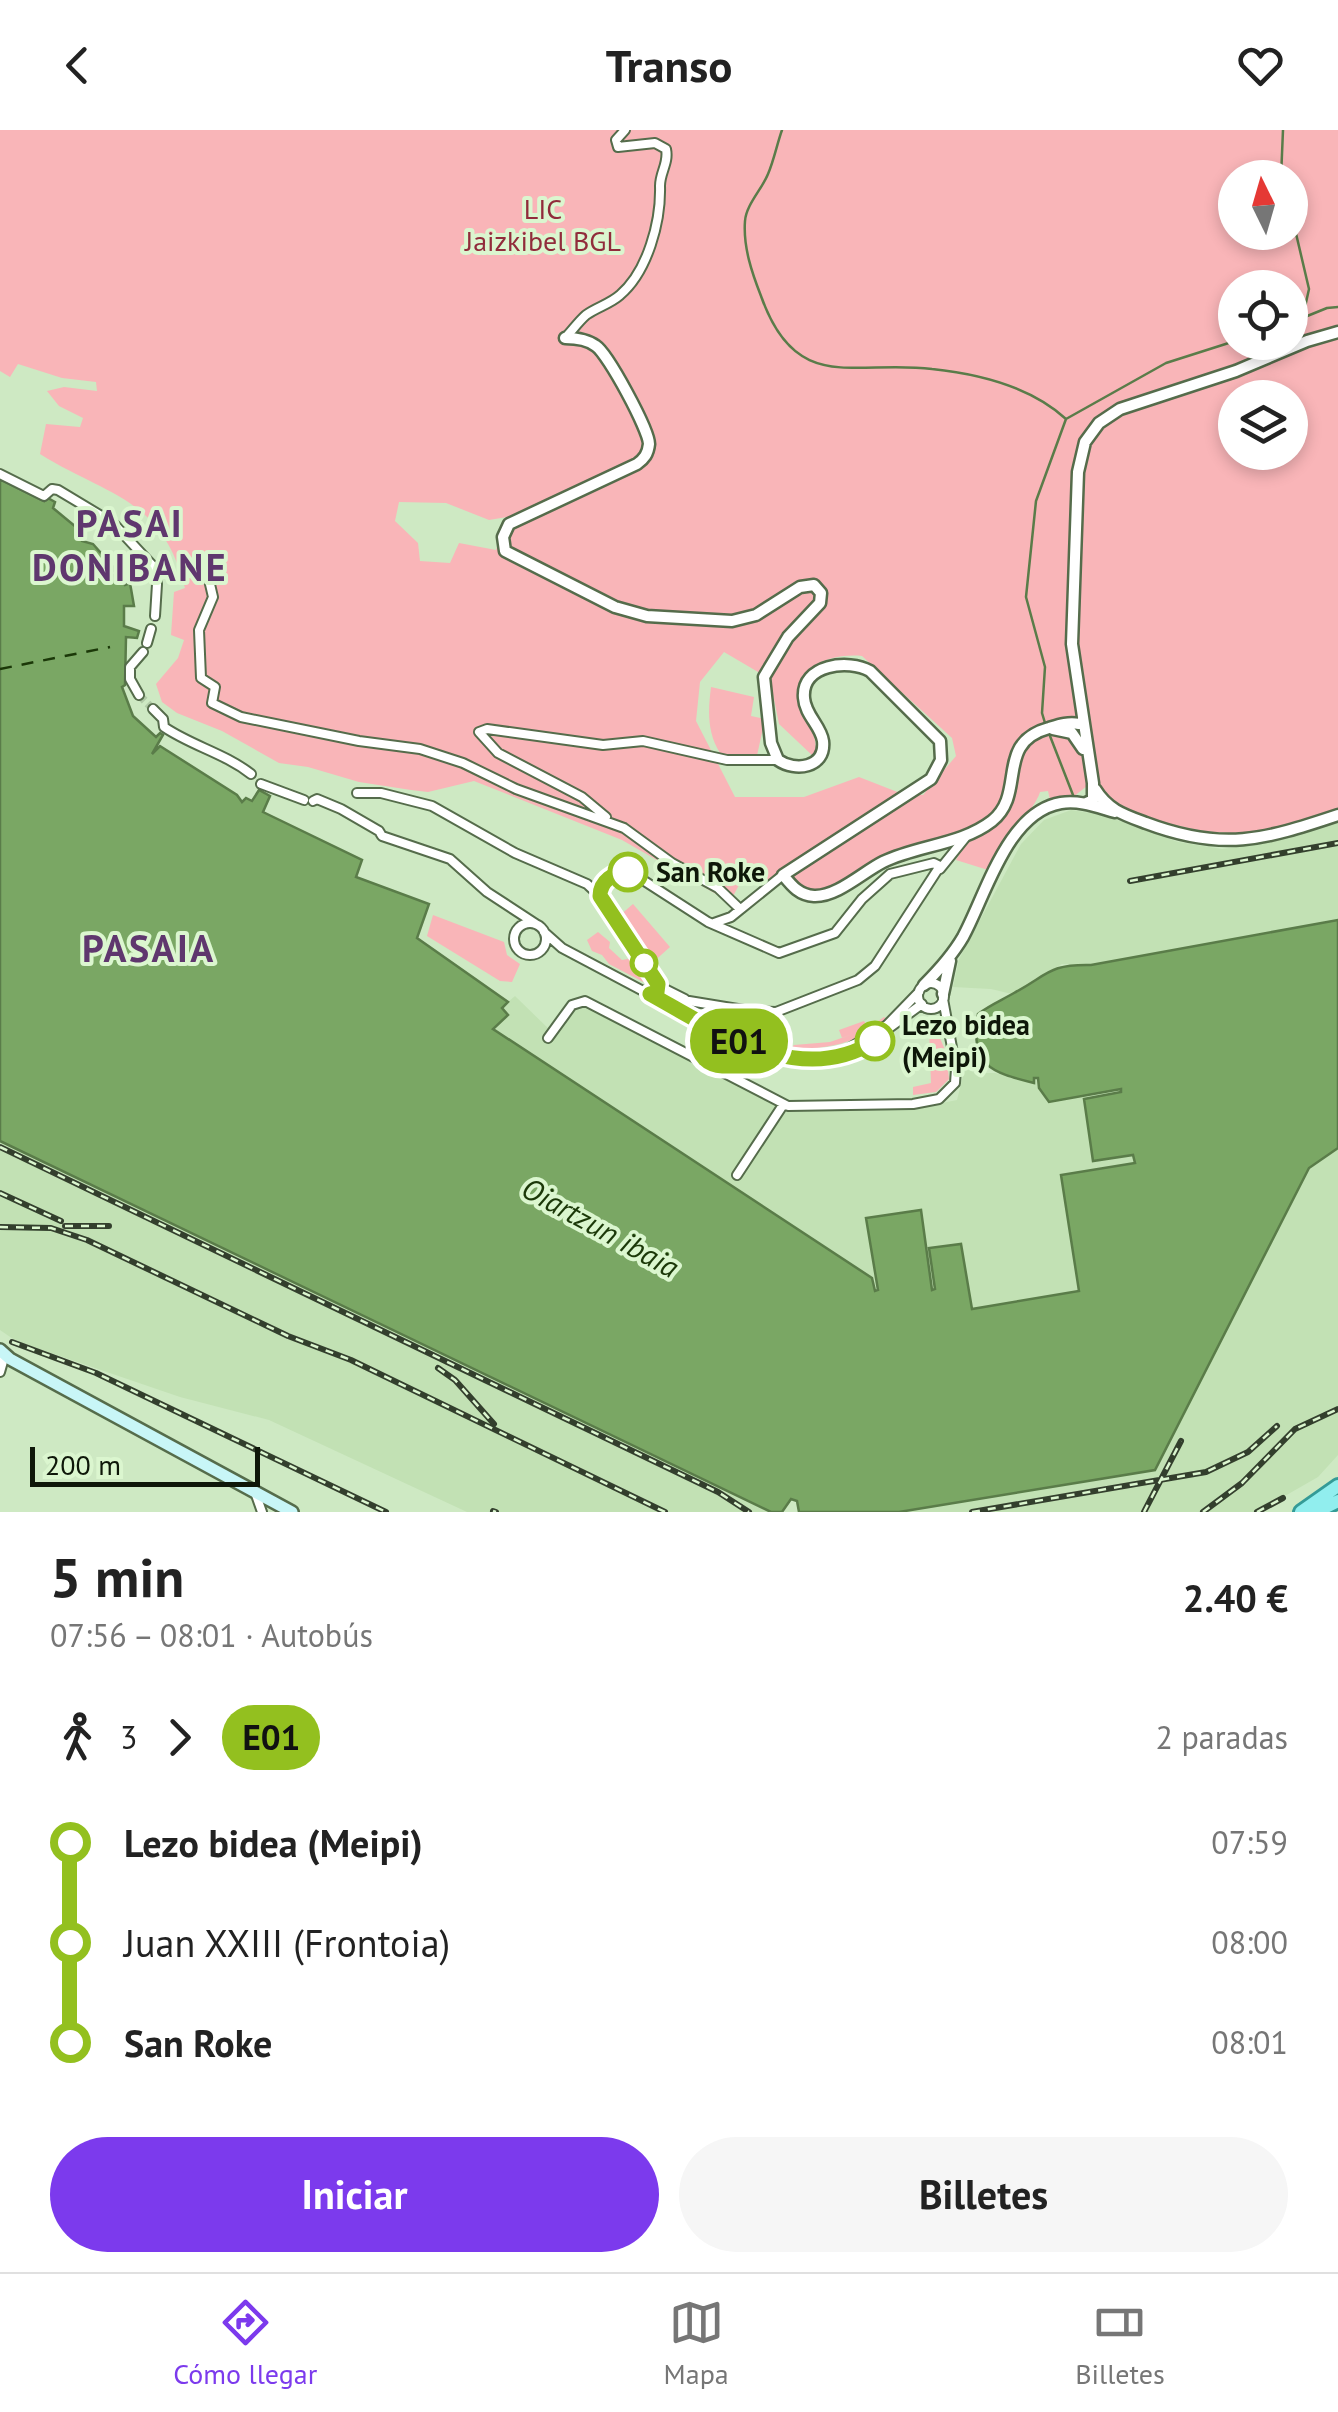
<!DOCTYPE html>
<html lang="es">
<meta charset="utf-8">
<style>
:root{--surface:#fff;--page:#f6f6f6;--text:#222;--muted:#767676;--line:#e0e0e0;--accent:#7c3aed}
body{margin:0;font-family:"PT Sans",sans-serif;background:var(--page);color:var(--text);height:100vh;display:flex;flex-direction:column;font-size:38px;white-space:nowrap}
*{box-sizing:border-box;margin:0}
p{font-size:32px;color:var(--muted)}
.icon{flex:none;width:55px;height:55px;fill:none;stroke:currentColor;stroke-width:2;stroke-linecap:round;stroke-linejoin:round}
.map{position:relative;height:1382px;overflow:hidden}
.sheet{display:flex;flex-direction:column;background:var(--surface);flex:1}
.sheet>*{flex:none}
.badge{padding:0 20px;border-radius:32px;font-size:35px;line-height:65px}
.needle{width:65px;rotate:355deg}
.fabs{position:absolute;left:1218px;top:30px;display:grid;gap:20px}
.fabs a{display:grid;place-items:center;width:90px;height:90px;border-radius:50%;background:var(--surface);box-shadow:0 5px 15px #0003;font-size:50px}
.scale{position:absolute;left:30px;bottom:25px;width:230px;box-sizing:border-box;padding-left:10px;border:5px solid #0e1709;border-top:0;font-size:28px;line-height:35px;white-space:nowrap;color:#0e1709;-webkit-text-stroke:8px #dbf6cf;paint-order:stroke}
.map>.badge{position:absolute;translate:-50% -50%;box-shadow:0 0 0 5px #fff}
.legs{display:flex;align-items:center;gap:15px;height:110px;padding:0 50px;font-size:32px}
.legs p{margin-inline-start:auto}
.head{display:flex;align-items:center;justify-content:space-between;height:170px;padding:0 50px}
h1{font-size:55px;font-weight:700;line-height:75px}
.button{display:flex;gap:20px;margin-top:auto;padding:20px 50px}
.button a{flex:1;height:115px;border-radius:60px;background:var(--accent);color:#fff;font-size:40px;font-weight:700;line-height:115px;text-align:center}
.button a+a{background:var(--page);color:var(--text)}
ul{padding:0 50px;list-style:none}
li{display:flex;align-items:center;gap:35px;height:100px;font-size:38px}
li i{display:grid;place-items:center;width:15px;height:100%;margin:0 12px;background:currentColor}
li i::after{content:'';width:25px;height:25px;margin:-12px;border:8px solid;border-radius:50%;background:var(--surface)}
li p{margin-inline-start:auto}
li:first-child i{background:linear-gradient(#0000 50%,currentColor 0)}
li:last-child i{background:linear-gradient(currentColor 50%,#0000 0)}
header{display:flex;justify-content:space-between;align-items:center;height:130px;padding:0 50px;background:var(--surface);font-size:45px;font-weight:700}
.menu{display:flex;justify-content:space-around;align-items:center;height:140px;border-top:2px solid var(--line);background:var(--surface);font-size:28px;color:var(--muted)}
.menu a{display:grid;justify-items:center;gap:5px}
.menu .selected{color:var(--accent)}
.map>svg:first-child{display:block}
.built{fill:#c2e1b4}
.green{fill:#f9b5b8;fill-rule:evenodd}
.water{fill:#7aa764;stroke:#5a7c49;stroke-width:2.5}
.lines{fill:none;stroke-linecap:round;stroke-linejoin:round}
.stream{stroke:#5a7c49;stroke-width:2.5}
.ferry{stroke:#1b3808;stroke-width:2.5;stroke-dasharray:12 10;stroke-linecap:butt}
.minor-tunnel{stroke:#b1caa7;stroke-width:8;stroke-dasharray:8 4;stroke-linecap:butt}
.minor-casing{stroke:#556c4b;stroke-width:12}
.tertiary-casing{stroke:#556c4b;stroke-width:15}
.secondary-casing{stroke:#556c4b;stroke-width:16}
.primary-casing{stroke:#349b97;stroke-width:18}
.minor{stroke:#fff;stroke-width:8}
.tertiary{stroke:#fff;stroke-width:10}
.secondary{stroke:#c8f6f7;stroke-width:11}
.primary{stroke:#91eeee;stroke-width:12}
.rail-casing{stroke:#333f2d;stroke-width:6}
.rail{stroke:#dbf6cf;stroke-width:2.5;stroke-dasharray:8;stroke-linecap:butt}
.line-1-casing{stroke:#fff;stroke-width:22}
.line-1{stroke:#93c01f;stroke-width:15}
.stop-1-dot{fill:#fff;stroke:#93c01f;stroke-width:5}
.labels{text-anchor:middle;stroke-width:8;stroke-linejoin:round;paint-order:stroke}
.park-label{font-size:28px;fill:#912c3b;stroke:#dbf6cf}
.stop-label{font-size:28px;font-weight:bold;fill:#0e1709;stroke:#dbf6cf;text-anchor:start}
.water-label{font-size:30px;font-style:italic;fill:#1b3808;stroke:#dbf6cf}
.district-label{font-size:38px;font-weight:bold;letter-spacing:2.5px;fill:#5f376e;stroke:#dbf6cf}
</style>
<header><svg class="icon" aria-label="back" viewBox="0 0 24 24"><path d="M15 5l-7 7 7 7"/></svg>Transo<svg class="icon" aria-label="heart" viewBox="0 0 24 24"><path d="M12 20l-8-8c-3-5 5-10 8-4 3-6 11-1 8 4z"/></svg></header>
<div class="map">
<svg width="1338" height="1382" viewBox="0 0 1338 1382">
<rect width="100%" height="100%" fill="#cee9c3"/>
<!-- built -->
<path class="built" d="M1071 680 1103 685 1178 712 1222 719 1272 712 1338 692V790L1091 835 1062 834 1012 864 991 859 953 857 959 829 1021 714 1044 690Z
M515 866 555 905 573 879 585 875 787 981 912 979 957 970 965 938 975 943H995L1033 953 1034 947H1038L1050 972 1121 958 1093 1030 1133 1025 1135 1033 1061 1046 1080 1161 971 1179 961 1115 935 1160H932L920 1081 878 1161H874L872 1147 492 899 508 886 501 878Z
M0 1011 771 1382H467L269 1290 180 1267 16 1211 0 1200Z
M1338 1018V1325L1318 1347 1257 1382H899L1155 1340 1310 1038Z"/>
<!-- green -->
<path class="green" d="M0 0H1338V680C1257 704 1233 713 1150 688 1132 682 1114 679 1103 663 1089 643 1088 612 1083 588L1067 601 1083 619 1087 656 1073 667 1050 670 1048 661 1040 662C1037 675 998 724 988 740L956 730 969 706 892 728 832 761 806 765 787 750 740 753 730 772 622 710 474 651 428 662 411 660 359 652 308 637 279 633 222 601 177 583 162 572 156 554 178 528 184 510 171 505 174 462 185 458C162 367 109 367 40 324L46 294 80 297 83 288 59 276 47 261 64 257 97 261 96 252 62 248 18 234 10 247 0 241ZM1235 48H1290V102H1235ZM1235 158H1290V212H1235ZM1235 268H1290V322H1235ZM399 372 446 373 489 390 507 387 496 420 459 413 450 433 420 431 418 413 395 391ZM724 522 770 549 779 594 814 627C821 604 804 596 800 576 790 536 831 523 862 526L952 608 956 626 923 665 900 663 859 647 804 667H735L696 591 700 552Z
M711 557 754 567 751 586 765 589 756 630 720 623C707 602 708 581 711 557Z
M633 774 670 817 651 834 619 786Z
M433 785 504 812 507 825 520 834 512 852 500 851 427 806Z
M598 802 610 812 609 818 622 830 633 828 636 838 642 842 651 856 609 834 602 825 592 821 587 810Z
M884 887 888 890C859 914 825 918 789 921L794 915 830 912 853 904 842 908 839 900 864 891 868 898Z
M935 897 946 922 949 949 936 962 913 965V957L931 953 929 898Z"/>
<!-- water -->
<path class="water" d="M0 349 44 371 46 367 55 372 53 378 76 397 82 411 93 414 115 439 105 449 108 451 117 442 125 455 130 453 134 476H124V496L139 501 137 508 126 507 125 555 122 557 133 586 156 607 160 603 163 605 152 624 160 616 237 665 242 672 246 668 252 671 259 660 270 666 263 682 362 730 356 747 429 774 417 808 508 872 502 878 508 885 493 899 872 1148 875 1161 878 1160 866 1088 921 1080 932 1160 935 1159 929 1118 961 1114 972 1179 1079 1161 1061 1045 1135 1033 1133 1025 1093 1031 1084 969 1121 962V959L1049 972 1039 958 1038 948H1034V953C990 942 970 936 978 884 990 875 1002 870 1014 863 1049 844 1049 834 1091 835L1338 790V1018L1309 1038 1155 1340 899 1382H799L797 1371 791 1369 782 1382H771L0 1011Z"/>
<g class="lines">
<!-- stream -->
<path class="stream" d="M782 0C777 14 774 30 768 44 762 59 746 75 745 91 743 117 752 143 761 166 796 266 855 229 932 239 980 244 1031 257 1066 289
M1281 48 1283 0
M1290 78 1309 159 1305 177 1296 190
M1290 193 1327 178 1338 177
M1045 593 1042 583 1045 537 1026 467 1036 371 1066 289 1166 233 1235 211
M1050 606 1073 665"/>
<!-- ferry -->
<path class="ferry" d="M0 539 110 517"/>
<!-- minor-tunnel -->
<path class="minor-tunnel" d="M139 565 153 579"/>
<!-- minor casing -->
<g class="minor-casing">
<path id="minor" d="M565 208C572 201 578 192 586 185 597 177 610 174 620 165 648 141 661 91 660 56 660 42 669 33 666 19L655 13 618 17 616 10 625 0
M0 344 44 366 52 359 58 360 113 393 152 435 157 454 155 486
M205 433 213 467 199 500 201 548 215 557 212 573 241 587 359 611 420 619 463 633 516 659 624 698 672 733 718 758 740 779
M147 513 151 499
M139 565 130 549V537L143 522
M153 579 163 589 164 597C192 616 224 623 251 644
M261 654 304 670
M357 663H381L432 676 515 723 587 754 600 766 645 834 664 870
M313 671 317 669 341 679 379 701 382 706 450 729 487 762 536 794
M606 687 582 667 498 623 479 602 487 599 603 615 643 611 727 630H778
M940 739 965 708
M600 766C600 749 616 740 632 743L708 792 779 823 835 803 862 769 890 744 934 733 940 736 875 836 858 850 776 882 750 881 683 870 678 873 679 880
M714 793 731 787 783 745
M514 809a16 16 0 1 1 32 0a16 16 0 1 1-32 0Z
M544 802 562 818 679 880 755 919 789 929 831 928 859 920 922 874
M918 866a13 13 0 1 1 26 0a13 13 0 1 1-26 0Z
M657 855 685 869
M548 908 572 875 585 871 788 976 913 974 939 969 955 953 956 939 943 869
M843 922 887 895 919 862
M737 1045 783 975
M0 1242 4 1228
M256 1365 262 1382"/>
</g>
<!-- tertiary casing -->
<g class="tertiary-casing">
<path id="tertiary" d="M565 208C575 208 587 209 596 216 608 224 649 300 649 314 648 324 644 329 637 334L509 394 503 407 505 421 615 477 647 486 732 491 756 485 800 457 814 455 821 463 820 473 788 507 764 547 771 613 778 630C795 642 826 638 823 611 821 596 805 585 804 568 801 534 849 529 870 541L940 611 941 630 931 649 783 745C792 756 799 765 814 766 837 767 863 742 883 732 918 715 961 715 992 691 1027 663 994 613 1049 598 1059 595 1068 592 1079 594
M1053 599 1072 603 1083 619
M1095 659C1108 680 1124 685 1146 693 1223 722 1263 710 1338 685
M1086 673 1093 670V653L1072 514 1078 342 1085 312 1099 293 1120 279 1236 241 1307 211 1338 202
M924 855C939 840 952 826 963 807 986 765 1007 682 1061 673 1080 670 1097 677 1115 682
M943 864 950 831"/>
</g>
<!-- secondary casing -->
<g class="secondary-casing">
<path id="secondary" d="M0 1220 10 1229 292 1382"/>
</g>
<!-- primary casing -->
<g class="primary-casing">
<path id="primary" d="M1301 1382 1338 1356
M1316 1382 1338 1371"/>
</g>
<!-- minor -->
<use href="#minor" class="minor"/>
<!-- tertiary -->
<use href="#tertiary" class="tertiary"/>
<!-- secondary -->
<use href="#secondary" class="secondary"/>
<!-- primary -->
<use href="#primary" class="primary"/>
<!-- rail casing -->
<g class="rail-casing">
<path id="rail" d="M1130 751 1338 713
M0 1017 718 1362 749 1382
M0 1063 61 1091
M65 1096H109
M0 1097 51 1098 87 1110 288 1206 351 1230 665 1382
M12 1212 96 1243 386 1382
M438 1238 455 1250 494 1294
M493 1381 496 1382
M972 1382 1206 1342 1248 1322 1277 1296
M1144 1382 1181 1311
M1203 1382 1242 1353 1295 1299 1338 1279
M1257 1382 1283 1368"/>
</g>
<!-- rail -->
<use href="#rail" class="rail"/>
</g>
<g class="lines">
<!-- line-1 casing -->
<g class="line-1-casing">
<path id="line-1" d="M628 742C614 742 600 751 600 766L658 854 657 862 650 864C717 901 799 959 875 911"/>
</g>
<!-- line-1 -->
<use href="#line-1" class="line-1"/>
</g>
<!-- markers -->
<g class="stop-1-dot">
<circle cx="628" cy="742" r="18"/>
<circle cx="644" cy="833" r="12"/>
<circle cx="875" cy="911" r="18"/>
</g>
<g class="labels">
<!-- park labels -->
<g class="park-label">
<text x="543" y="89">LIC<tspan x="543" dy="32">Jaizkibel BGL</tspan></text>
</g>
<!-- stop labels -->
<g class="stop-label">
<text x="656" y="752">San Roke</text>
<text x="902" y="905">Lezo bidea<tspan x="902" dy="32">(Meipi)</tspan></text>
</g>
<!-- water labels -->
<g class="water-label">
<text transform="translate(600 1098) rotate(29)" y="10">Oiartzun ibaia</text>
</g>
<!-- district labels -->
<g class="district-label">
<text x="130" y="407">PASAI<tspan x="130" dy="44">DONIBANE</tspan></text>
<text x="149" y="832">PASAIA</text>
</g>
</g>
</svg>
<div class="fabs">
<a><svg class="needle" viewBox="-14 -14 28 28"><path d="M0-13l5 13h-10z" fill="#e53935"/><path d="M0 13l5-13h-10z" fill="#767676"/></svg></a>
<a><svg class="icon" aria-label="locate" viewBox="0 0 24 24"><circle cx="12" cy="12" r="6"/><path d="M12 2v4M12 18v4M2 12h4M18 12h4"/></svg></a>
<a><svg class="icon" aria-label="layers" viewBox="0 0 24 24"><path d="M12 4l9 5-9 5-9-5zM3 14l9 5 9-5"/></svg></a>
</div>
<div class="scale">200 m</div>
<b class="badge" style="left:739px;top:911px;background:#93c01f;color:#111">E01</b>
</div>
<section class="sheet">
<div class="head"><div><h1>5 min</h1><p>07:56 – 08:01 · Autobús</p></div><b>2.40 €</b></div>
<div class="legs"><svg class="icon" aria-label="walk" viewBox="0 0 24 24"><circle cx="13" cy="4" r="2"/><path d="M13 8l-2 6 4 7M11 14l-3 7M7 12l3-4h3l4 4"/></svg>3<svg class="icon" aria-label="forward" viewBox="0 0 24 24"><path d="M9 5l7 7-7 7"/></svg><b class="badge" style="background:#93c01f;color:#111">E01</b><p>2 paradas</p></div>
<ul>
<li><i style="color:#93c01f"></i><b>Lezo bidea (Meipi)</b><p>07:59</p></li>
<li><i style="color:#93c01f"></i><span>Juan XXIII (Frontoia)</span><p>08:00</p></li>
<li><i style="color:#93c01f"></i><b>San Roke</b><p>08:01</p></li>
</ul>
<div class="button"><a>Iniciar</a><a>Billetes</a></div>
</section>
<nav class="menu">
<a class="selected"><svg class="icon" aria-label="directions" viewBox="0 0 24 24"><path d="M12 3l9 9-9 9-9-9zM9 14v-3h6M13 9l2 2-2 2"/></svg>Cómo llegar</a>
<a><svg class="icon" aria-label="map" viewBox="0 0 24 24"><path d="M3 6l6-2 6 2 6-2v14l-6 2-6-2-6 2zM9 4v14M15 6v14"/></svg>Mapa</a>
<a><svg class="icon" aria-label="tickets" viewBox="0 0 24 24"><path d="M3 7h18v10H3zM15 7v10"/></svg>Billetes</a>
</nav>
